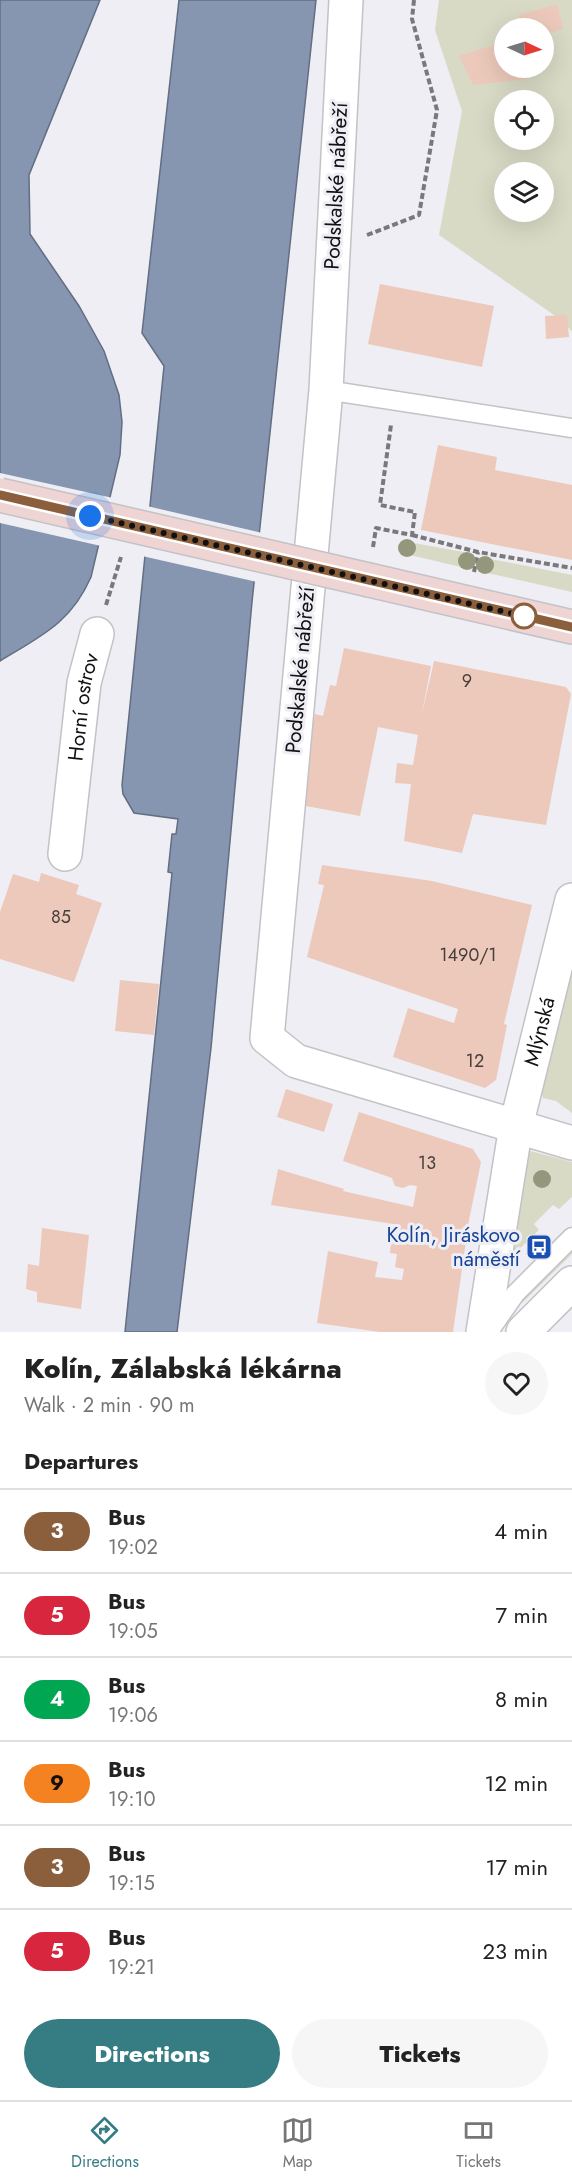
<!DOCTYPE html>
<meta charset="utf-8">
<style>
:root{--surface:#fff;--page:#f6f6f6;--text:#222;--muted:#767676;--line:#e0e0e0;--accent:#357d83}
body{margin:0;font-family:Jost,sans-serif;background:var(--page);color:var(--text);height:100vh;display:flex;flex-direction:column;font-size:22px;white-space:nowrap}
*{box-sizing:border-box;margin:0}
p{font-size:20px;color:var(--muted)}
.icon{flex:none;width:33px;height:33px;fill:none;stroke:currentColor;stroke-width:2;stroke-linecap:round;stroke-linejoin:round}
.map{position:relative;height:1332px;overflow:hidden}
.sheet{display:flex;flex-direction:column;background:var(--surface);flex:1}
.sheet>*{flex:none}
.badge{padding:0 12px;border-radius:20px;font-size:21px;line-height:39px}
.needle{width:39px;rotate:94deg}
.controls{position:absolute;left:494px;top:18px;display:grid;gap:12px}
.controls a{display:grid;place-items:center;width:60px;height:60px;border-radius:50%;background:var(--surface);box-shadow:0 6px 24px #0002;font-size:30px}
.you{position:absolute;width:30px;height:30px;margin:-15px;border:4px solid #fff;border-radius:50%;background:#1a73e8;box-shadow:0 0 0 9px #1a73e833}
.map>.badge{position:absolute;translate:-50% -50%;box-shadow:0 0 0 3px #fff}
h2{padding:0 24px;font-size:22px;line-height:54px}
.round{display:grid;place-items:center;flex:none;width:63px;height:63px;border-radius:32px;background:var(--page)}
.headline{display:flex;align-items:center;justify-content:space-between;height:102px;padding:0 24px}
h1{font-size:28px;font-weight:800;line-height:45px}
.cta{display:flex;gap:12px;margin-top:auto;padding:12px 24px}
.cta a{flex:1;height:69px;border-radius:36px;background:var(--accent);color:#fff;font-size:24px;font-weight:800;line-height:69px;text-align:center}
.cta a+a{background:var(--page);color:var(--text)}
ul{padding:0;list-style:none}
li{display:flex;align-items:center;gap:18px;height:84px;padding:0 24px;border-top:2px solid var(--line)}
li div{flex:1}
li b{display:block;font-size:22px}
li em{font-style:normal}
li .badge{min-width:66px;font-weight:700;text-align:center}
.dock{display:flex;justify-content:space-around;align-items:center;height:84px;border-top:2px solid var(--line);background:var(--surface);font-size:16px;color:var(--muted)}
.dock a{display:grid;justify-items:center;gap:3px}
.dock .active{color:var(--accent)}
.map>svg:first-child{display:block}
.green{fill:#d8dac5;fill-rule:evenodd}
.water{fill:#8696b1;stroke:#636e82;stroke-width:1.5}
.pier{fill:#eeeef4}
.building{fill:#ecc9bb}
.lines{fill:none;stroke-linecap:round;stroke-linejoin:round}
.lane-casing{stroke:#c2c2c7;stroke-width:21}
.street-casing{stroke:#c2c2c7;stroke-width:36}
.secondary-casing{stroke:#c2c2c7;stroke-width:36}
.path{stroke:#79797d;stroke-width:4;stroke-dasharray:6 3;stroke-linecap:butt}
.lane{stroke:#fff;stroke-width:18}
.street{stroke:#fff;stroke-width:33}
.secondary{stroke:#efd4d4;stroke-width:33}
.secondary-bridge-casing{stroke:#c2c2c7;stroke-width:36;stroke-linecap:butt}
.secondary-bridge{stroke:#efd4d4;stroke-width:33}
.tree{fill:#95977c}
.line-casing{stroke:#fff;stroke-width:14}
.line{stroke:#8b5e3c;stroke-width:9}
.walk{stroke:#111113;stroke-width:6;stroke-dasharray:0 10.8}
.stop-dot{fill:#fff;stroke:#8b5e3c;stroke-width:3}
.labels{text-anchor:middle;stroke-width:6;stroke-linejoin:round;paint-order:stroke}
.number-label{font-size:18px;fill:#483f3d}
.street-label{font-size:21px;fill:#111113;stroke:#eeeef4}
.transit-label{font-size:21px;fill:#164399;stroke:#eeeef4;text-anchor:end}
</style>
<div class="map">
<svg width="572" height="1332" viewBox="0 0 572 1332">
<rect width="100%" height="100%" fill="#eeeef4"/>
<!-- green -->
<path class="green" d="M439 0H572V331L554 315 439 235 462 111 435 30ZM504 28H543V68H504ZM504 100H543V140H504ZM504 172H543V212H504Z
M408 542 469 553 465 568 406 554Z
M486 558 572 575V592L483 572Z
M572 936V1113L556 1101 543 1098 540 1087Z
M530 1151 572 1162V1197L559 1209 553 1205 534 1224 539 1230 507 1261 527 1152Z
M572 1249V1254L522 1303 520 1301Z"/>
<!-- water -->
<path class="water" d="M0 0H100L29 175 30 234 79 306 104 351 119 395 122 422 120 455 91 577C71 623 41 636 0 661Z
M179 0H316L252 602 211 1048 177 1332H125L172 873 168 872 172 834H176L178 819 134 813 123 794 122 785 164 366 142 333Z"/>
<!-- pier -->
<path class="pier" d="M0 473 113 498 101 546 0 523Z
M147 506 262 533 257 582 142 556Z"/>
<!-- building -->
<path class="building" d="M557 4 563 29 543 34V28H521L519 15Z
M501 43V48H504V68H526L527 79 473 85 459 56Z
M380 284 494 306 482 367 368 344Z
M567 315 569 337 546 339 545 316Z
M438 445 497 457 495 470 572 485V560L421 530Z
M344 648 431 666 422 714 434 661 566 687 571 694 546 825 473 814 462 853 404 841 411 784 395 783 397 763 413 765 418 735 378 727 360 816 295 804 315 714 323 716 330 685 336 686Z
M322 865 432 881 532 905 504 1024 507 1025 496 1080 485 1088 393 1057 408 1008 454 1023 458 1009 307 957 324 885 318 884Z
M41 873 79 885 76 894 102 903 74 982 0 959V912L13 874 39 882Z
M120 980 159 984 154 1035 115 1031Z
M286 1089 333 1104 324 1132 277 1117Z
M359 1112 473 1149 481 1162 469 1220 453 1332H380L317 1323 328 1251 378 1262 375 1277 402 1280 404 1269 395 1267 397 1254 390 1253 391 1243 398 1244 400 1225 271 1205 278 1169 344 1189 343 1191 413 1207 417 1186 410 1185 403 1188 395 1186 392 1178 343 1161Z
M42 1228 89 1235 81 1309 37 1302V1292L26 1289 28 1264 39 1266Z"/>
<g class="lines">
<!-- lane casing -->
<g class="lane-casing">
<path id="lane" d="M326 390 572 428
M490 1330 515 1294 572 1237"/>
</g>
<!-- street casing -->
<g class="street-casing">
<g id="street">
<path d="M346 0 326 390 267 1038 296 1061 572 1143"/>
<path id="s1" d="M65 854 84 683 97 634"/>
<path id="s2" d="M483 1332 516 1126 572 900"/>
<path d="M523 1332 572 1283"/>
</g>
</g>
<!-- secondary casing -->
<g class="secondary-casing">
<path id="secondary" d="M369 580 572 627"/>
</g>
<!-- path -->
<path class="path" d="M367 235 419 215 437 110 412 19 414 0
M412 535 478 552 572 568
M373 547 376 528 412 535 415 512 380 505 391 425
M474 572 478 552
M106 605 121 557"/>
<!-- lane -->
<use href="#lane" class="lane"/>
<!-- street -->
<use href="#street" class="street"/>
<!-- secondary -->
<use href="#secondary" class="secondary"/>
<!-- secondary-bridge casing -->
<g class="secondary-bridge-casing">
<path id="secondary-bridge" d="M0 495 369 580"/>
</g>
<!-- secondary-bridge -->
<use href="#secondary-bridge" class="secondary-bridge"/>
</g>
<!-- trees -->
<g class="tree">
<circle cx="407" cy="548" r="9"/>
<circle cx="467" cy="561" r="9"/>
<circle cx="485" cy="565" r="9"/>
<circle cx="542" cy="1179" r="9"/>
</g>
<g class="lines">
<!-- line casing -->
<g class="line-casing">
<path id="line" d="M0 495 572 627"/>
</g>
<!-- line -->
<use href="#line" class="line"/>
<!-- walk -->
<path class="walk" d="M90 516 527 617 524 616"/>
</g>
<!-- icons -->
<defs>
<g id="bus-square" transform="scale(1.35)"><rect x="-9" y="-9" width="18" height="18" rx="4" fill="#1a4fb4" stroke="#eeeef4"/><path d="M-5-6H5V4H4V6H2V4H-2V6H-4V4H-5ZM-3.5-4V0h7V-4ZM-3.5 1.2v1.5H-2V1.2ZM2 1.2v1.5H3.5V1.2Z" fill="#fff"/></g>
</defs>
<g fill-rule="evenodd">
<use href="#bus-square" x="539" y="1247"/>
</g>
<!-- markers -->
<circle class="stop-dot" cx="524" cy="616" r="12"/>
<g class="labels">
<!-- number labels -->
<g class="number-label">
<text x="467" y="687">9</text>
<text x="61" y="923">85</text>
<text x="468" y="961">1490/1</text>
<text x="475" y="1067">12</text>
<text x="427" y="1169">13</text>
</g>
<!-- street labels -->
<g class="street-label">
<text transform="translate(336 186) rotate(-87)" y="7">Podskalské nábřeží</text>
<text transform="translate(300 670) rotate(-85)" y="7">Podskalské nábřeží</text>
<text dy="7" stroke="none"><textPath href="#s1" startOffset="148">Horní ostrov</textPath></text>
<text dy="7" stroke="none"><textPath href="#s2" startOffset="306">Mlýnská</textPath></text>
</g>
<!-- transit labels -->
<g class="transit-label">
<text x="520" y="1242">Kolín, Jiráskovo<tspan x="520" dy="24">náměstí</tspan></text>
</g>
</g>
</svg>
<div class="controls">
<a><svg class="needle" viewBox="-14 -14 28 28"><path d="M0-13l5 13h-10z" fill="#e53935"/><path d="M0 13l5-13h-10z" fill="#767676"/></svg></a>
<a><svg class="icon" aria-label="locate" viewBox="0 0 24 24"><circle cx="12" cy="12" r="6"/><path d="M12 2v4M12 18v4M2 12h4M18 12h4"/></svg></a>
<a><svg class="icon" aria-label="layers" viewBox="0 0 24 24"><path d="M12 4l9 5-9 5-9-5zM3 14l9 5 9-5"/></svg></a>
</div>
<div class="you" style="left:90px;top:516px"></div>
</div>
<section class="sheet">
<div class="headline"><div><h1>Kolín, Zálabská lékárna</h1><p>Walk · 2 min · 90 m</p></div><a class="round"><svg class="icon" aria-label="heart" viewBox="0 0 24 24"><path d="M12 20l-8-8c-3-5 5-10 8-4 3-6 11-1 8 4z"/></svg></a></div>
<h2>Departures</h2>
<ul>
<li><span class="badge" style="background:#8b5e3c;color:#fff">3</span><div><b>Bus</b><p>19:02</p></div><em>4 min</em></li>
<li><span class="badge" style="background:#d7263d;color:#fff">5</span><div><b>Bus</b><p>19:05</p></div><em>7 min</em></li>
<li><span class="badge" style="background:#00a651;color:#fff">4</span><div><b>Bus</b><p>19:06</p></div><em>8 min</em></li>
<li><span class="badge" style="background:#f58220;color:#111">9</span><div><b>Bus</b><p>19:10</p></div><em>12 min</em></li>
<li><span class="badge" style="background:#8b5e3c;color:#fff">3</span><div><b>Bus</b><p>19:15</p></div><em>17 min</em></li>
<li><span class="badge" style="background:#d7263d;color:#fff">5</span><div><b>Bus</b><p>19:21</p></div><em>23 min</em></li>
</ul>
<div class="cta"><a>Directions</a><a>Tickets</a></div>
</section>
<nav class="dock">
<a class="active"><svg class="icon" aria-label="directions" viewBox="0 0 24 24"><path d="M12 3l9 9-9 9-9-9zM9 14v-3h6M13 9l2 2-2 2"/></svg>Directions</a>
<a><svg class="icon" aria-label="map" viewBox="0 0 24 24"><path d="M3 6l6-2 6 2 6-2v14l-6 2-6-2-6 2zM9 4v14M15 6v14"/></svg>Map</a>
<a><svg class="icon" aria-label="tickets" viewBox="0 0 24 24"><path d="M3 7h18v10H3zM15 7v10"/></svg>Tickets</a>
</nav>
